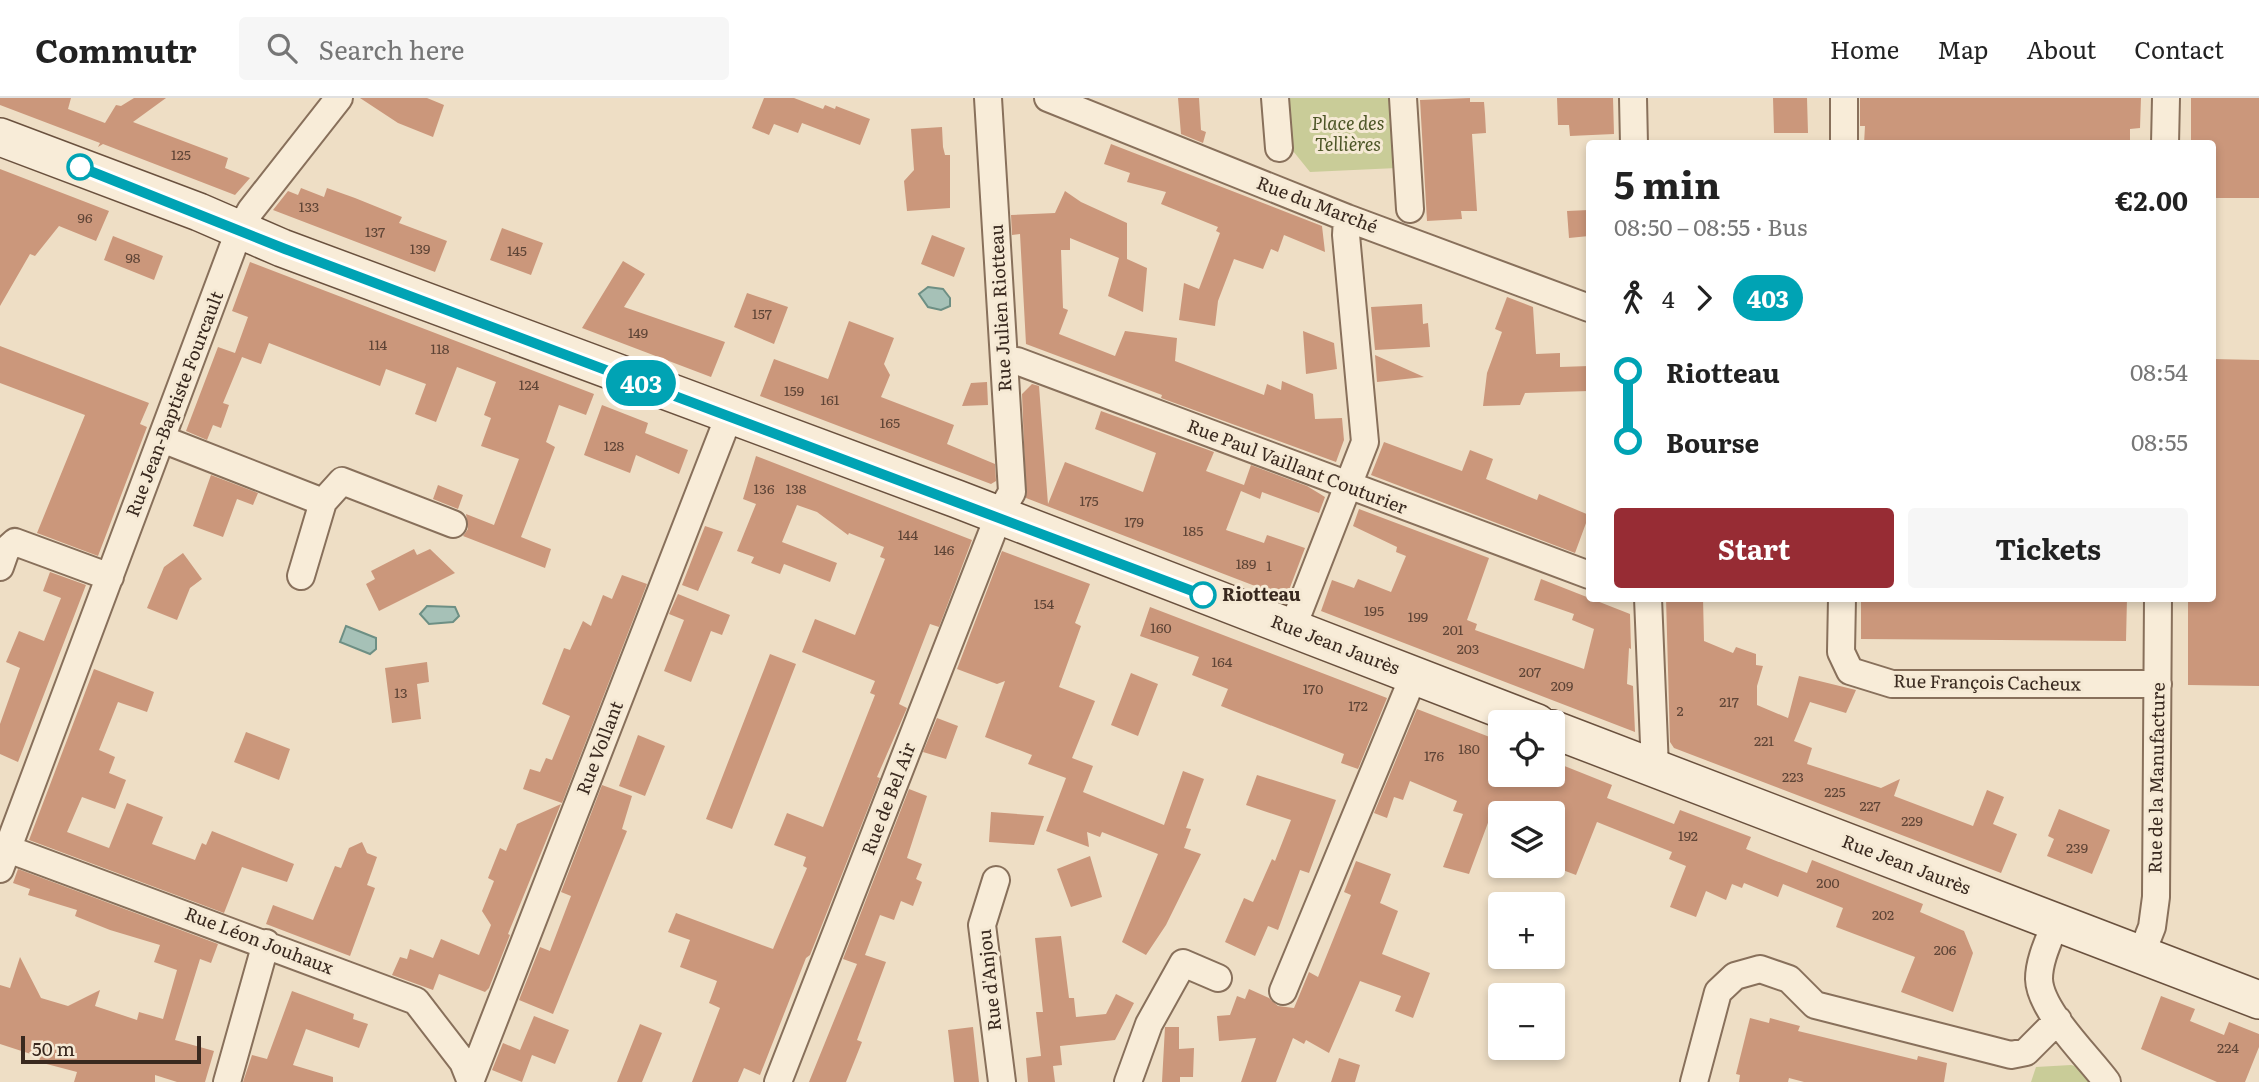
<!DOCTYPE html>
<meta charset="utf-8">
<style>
:root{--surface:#fff;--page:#f6f6f6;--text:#222;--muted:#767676;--line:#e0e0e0;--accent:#972c34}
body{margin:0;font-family:Literata,serif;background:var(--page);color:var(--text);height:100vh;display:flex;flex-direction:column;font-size:26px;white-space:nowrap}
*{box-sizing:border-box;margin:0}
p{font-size:23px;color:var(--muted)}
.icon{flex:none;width:38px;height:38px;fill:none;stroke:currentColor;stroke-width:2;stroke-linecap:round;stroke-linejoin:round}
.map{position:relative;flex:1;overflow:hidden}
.drawer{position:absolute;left:1586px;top:42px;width:630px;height:462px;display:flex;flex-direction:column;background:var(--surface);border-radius:7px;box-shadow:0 4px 10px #0003}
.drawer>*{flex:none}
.badge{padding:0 14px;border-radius:23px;font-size:24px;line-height:46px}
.buttons{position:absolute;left:1488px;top:612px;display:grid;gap:14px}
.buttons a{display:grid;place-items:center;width:77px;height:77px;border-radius:7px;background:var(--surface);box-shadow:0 4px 10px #0003;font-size:35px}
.scale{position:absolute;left:21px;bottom:18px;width:180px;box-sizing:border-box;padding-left:7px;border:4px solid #39291f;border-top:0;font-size:19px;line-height:24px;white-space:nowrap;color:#39291f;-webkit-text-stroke:5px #f5e9d4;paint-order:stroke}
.map>.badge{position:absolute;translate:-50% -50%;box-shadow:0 0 0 4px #fff}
.legs{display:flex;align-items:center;gap:10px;height:77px;padding:0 28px;font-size:23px}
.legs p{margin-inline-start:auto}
.overview{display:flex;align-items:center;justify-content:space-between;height:119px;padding:0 28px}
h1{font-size:38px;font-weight:700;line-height:52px}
.cta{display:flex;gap:14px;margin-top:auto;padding:14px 28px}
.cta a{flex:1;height:80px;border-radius:7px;background:var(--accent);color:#fff;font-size:28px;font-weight:700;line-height:80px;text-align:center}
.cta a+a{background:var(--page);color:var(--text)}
ul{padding:0 28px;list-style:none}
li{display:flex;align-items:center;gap:24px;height:70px;font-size:26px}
li i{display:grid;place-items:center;width:10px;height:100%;margin:0 9px;background:currentColor}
li i::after{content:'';width:18px;height:18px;margin:-9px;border:5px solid;border-radius:50%;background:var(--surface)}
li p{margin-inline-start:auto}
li:first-child i{background:linear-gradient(#0000 50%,currentColor 0)}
li:last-child i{background:linear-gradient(currentColor 50%,#0000 0)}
header{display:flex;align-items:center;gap:42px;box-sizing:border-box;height:98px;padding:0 35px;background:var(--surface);border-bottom:2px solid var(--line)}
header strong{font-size:33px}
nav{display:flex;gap:38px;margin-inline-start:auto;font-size:24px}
.search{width:490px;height:63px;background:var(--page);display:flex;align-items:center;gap:18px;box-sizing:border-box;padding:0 24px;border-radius:7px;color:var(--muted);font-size:26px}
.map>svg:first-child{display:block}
.green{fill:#c9cc98}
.water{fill:#a6c1b7;stroke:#6d8f84;stroke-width:2}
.building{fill:#cb977b}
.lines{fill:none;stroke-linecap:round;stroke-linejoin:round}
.minor-casing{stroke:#88705b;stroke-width:30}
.secondary-casing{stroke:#6a513e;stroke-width:40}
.minor{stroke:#f8ecd8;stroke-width:26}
.secondary{stroke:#f8ecd8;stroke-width:37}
.line-1-casing{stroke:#fff;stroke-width:16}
.line-1{stroke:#00a3b4;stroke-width:10}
.stop-1-dot{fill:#fff;stroke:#00a3b4;stroke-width:3.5}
.labels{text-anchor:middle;stroke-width:6;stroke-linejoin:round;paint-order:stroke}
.number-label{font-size:14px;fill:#5e4436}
.park-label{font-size:18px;font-style:italic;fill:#4c5526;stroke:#f5e9d4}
.street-label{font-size:18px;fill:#39291f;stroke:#f5e9d4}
.stop-label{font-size:18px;font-weight:bold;fill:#39291f;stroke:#f5e9d4;text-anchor:start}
</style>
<header>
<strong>Commutr</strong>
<div class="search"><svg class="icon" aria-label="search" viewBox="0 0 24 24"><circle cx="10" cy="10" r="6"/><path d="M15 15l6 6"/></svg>Search here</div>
<nav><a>Home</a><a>Map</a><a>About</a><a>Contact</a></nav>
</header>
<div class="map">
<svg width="2259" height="984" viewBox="0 0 2259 984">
<rect width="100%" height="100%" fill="#eedec5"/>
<!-- green -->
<path class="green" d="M1287 0H1392L1397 70 1310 74 1289 48Z
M2071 967 2091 972 2099 984H2031L2036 969Z"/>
<!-- water -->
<path class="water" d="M928 189 943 191 950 200V208L941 212 928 209 919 196Z
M427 508 455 509 459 518 453 524 429 526 420 516Z
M346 528 376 540V551L370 556 340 544Z"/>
<!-- building -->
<path class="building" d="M0 0H71L68 11 105 25 116 7 121 8 134 0H166L133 24 228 60 225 70 250 80 235 97 103 46 98 49 100 45 0 7Z
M360 0H427L444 7 433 39 398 25Z
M764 0H794L823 11 825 7 835 11 836 8 870 21 860 47 802 25 798 35 774 26 769 37 752 30Z
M1178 0H1199L1201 32 1206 34 1203 45 1181 36Z
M1470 0V4H1484L1485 16 1486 35 1472 36 1477 113H1461L1462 121 1427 123 1420 2Z
M1557 0H1613L1614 36 1570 38 1569 27H1558Z
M1773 0H1807L1808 35H1774Z
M1860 0H2141L2140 30 2130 31V46H1864L1865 28H1860Z
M2191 0H2259V100H2212V46H2191Z
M942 29 943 49 945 57H950V110L907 113 904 83 914 72 911 31Z
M1111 46 1322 128 1325 154 1284 137 1278 154 1271 151 1263 171 1234 161 1218 203 1215 228 1179 222 1184 185 1199 191 1220 135 1216 133 1218 129 1161 106 1166 94 1127 84 1130 75 1104 66Z
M0 71 109 113 96 143 59 128 35 158 30 156 0 208Z
M301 90 324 99 327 90 355 100 402 119 399 125 447 143 435 174 273 112 288 93 298 97Z
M1065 93 1081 104 1127 125V161L1147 170 1143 214 1108 198 1119 160 1070 140V152H1061L1063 210 1068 212 1059 236 1115 258 1125 233 1177 240 1175 263 1264 297 1267 286 1281 292 1282 283 1313 296 1315 321 1342 320 1344 342 1336 364 1161 300 1162 297 1026 246 1020 136 1012 137 1011 117 1055 115Z
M1589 112V138L1569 140 1567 113Z
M502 130 543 145 531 177 490 162Z
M932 137 965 150 954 179 921 166Z
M113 138 163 158 154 182 104 162Z
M623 163 645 176 624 209 725 244 711 279 582 230Z
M250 164 594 296 586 317 559 307 546 344 555 349 521 439 551 451 545 470 463 438 468 431 466 416 494 427 519 361 481 348 491 320 484 317 496 284 457 269 436 324 415 316 426 286 386 271 380 288 269 245 261 266 242 259 223 305 229 307 221 330 213 327 207 342 186 333 218 249 235 255 248 219 232 213Z
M747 195 788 209 774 246 734 229Z
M1507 199 1533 209 1536 256 1560 255V269L1589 268V293L1525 295 1520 307 1483 308 1487 275 1502 234 1495 231Z
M1422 206 1423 226 1428 225 1430 249 1375 252 1371 209Z
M849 223 894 240 884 266 890 277 881 299 954 327 947 346 995 366 996 383 991 386 760 298 774 261 828 281Z
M1303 233 1334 245 1337 271 1306 276Z
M0 248 149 305 140 326 147 329 98 458 37 435 85 317 0 285Z
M1375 257 1424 279 1377 284Z
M2212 261 2259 262V588L2188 587V500H2212Z
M987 284 988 307 962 308 971 285Z
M1032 286 1039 288 1048 406 1065 364 1143 394 1156 355 1095 331 1101 313 1214 354 1206 373 1244 387 1251 367 1307 388 1325 399 1319 415 1262 394 1260 401 1241 393 1226 432 1264 445 1267 437 1305 450 1286 500 1026 400 1022 296Z
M602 307 648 325 645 335 688 352 679 376 636 357 630 375 584 357Z
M1384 344 1462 373 1470 352 1493 361 1486 381 1537 402 1539 396 1589 417 1575 455 1371 377Z
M756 358 972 442 939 529 930 526 899 606 907 610 877 679 880 680 810 857 806 860 760 977 744 970 738 984H692L720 910 709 905 717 883 680 869 690 842 668 834 676 815 773 851 807 770 803 768 806 759 774 747 787 715 823 729 875 597 870 595 875 583 802 554 815 521 855 537 885 461 880 459 884 449 849 435 848 437 817 414 797 407 782 444 837 465 830 484 784 466 780 476 751 465 754 459 737 453 756 406 743 401Z
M211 377 258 395 253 407 237 401 223 439 193 428Z
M438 387 463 397 458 411 433 401Z
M1359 411 1489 460 1467 522 1477 526 1475 532 1584 571 1594 531 1572 522 1574 516 1534 502 1541 481 1630 516 1631 551 1629 550 1627 586 1633 588 1635 634 1321 513 1332 482 1354 490 1358 481 1391 494 1406 458 1396 454 1397 449 1353 428Z
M705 428 723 434 698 493 682 487Z
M414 451 417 457 430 451 455 475 379 513 366 486 375 481 371 473Z
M1002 453 1090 486 1075 525 1081 528 1059 589 1095 603 1072 660 1093 668 1083 694 1164 727 1183 673 1204 681 1186 730 1191 731 1184 750 1201 756 1166 827 1146 857 1122 844 1158 756 1102 734 1100 739 1087 734 1089 749 1046 733 1066 680 1028 666 1032 657 985 639 1005 583 997 586 957 571Z
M183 455 202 481 190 490 177 522 147 510 164 469Z
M50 474 86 487 18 664 0 656V626L20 570 6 564 19 533 44 543 61 500 43 493Z
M622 477 647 486 562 705 523 691 530 671 540 674 546 660 552 662 570 618 542 606 564 550 570 552 583 523 591 528 603 497 612 501Z
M678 496 730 517 722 537 711 533 691 584 664 573 684 522 669 516Z
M1666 500H1703L1704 543 1733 555 1736 549 1756 556V567L1763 568 1757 588V607L1788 620 1799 578 1856 592 1846 615 1810 604 1794 643 1812 650 1807 666 1881 690 1900 681 1894 698 1973 728 1987 692 2004 699 1993 726 2017 736 2001 775 1674 650 1670 644Z
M1861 500H2127L2126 543 1861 541Z
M1150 509 1387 600 1358 671 1341 665 1344 656 1221 608 1228 591 1192 577 1199 559 1140 538Z
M770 556 796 566 732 731 706 721Z
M427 564 429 584 417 586 421 621 392 625 385 570Z
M94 571 154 594 147 614 118 604 99 652 115 659 109 675 126 682 115 711 82 699 67 734 109 750 127 705 163 719 152 746 195 762 202 745 206 747 212 733 294 766 287 784 242 769 224 815 29 742Z
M1131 575 1158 586 1138 638 1111 627Z
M1417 611 1500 643V677H1552V663L1612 687 1607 700 1674 726 1680 712 1751 739 1746 751 1807 775 1812 762 1923 806 1920 814 1964 833 1973 855 1953 914 1901 894 1915 859 1836 829 1843 810 1783 786 1778 799 1744 785 1742 790 1732 786 1726 802 1706 793 1696 819 1670 809 1686 768 1669 761 1672 754 1597 724 1576 777 1552 768V716L1492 714 1469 776 1443 769 1463 716 1453 713 1457 703 1410 683 1403 702 1394 699 1387 720 1374 715Z
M937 620 958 628 946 661 923 654Z
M246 634 290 651 279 682 234 664Z
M638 637 665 648 645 698 619 688Z
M1257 677 1336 702 1309 775 1300 772 1278 832 1268 828 1255 858 1225 844 1244 800 1253 804 1272 761 1275 763 1291 722 1246 707Z
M602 687 632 698 622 731 627 733 553 916 519 902 540 849 550 853 571 798 561 794Z
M909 691 927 698 907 760 922 766 916 781 922 784 913 808 901 803 894 822 880 817 865 857 886 864 857 942 862 944 846 984H809L857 866 843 861Z
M561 706 508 836 510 837 489 890 485 894 439 876 433 892 392 877 400 859 407 861 410 851 433 860 441 841 479 857 491 827 482 813 494 783 488 780 500 750 506 753 517 726Z
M2059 711 2110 732 2092 776 2047 758 2054 741 2048 738Z
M991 714 1044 718 1034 747 989 744Z
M362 744 367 755 377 759 367 787 375 790 350 858 266 826 273 807 313 822 335 768 341 770 349 750Z
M1090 758 1102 799 1071 809 1057 771Z
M1356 763 1391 776 1380 805 1398 813 1382 856 1430 875 1413 920 1395 913 1401 898 1360 883 1329 955 1306 942 1304 946 1293 940 1276 984H1241L1256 940 1219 943 1217 918 1230 917 1237 898 1245 901 1249 891 1269 900 1278 908 1294 910 1309 874 1318 879 1351 797 1344 794Z
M18 771 218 846 211 865 200 861 175 942 214 953 205 984H177L155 977V984H74L77 974 39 964 40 959 0 946V887L10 890 20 859 41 900 68 908 100 892 95 908 137 922 139 914 163 921 177 872 154 864 160 847 110 832 75 818 77 812 28 797 30 791 13 785Z
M1061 838 1069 900H1074L1076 919 1106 916 1116 896 1134 905 1115 942 1060 948 1062 967 1053 968 1055 984H1028L1026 960 1041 958 1036 914H1043L1035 840Z
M292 893 354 916 353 921 368 926 359 950 306 931 293 967 333 979V984H243L252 957 267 961Z
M2161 898 2195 911 2190 923 2224 937 2229 924 2259 936V949L2245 984H2217L2141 951Z
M534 918 569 932 555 966 532 957 522 984 492 972 503 945 520 952Z
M1750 920 1769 925 1770 920 1800 928 1798 933 1917 962 1918 958 1947 965 1944 984H1804L1789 980 1788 984H1739L1740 977 1736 976Z
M640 926 662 935 642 984H617Z
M973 929 979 984H954L948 932Z
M1165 929H1179V951L1194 950 1193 979H1180V984H1162Z
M1339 960 1360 967 1355 984H1331Z"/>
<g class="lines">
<!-- minor casing -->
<g class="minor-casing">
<path id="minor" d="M1048 0 1347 120 1589 210
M1275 0 1279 50
M1403 0 1410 111
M1633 0 1634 46
M1844 0V46
M2165 46 2166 0
M1004 263H1017L1589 477
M162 341 323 404 301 478
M323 404 342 383 453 426
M0 469 6 452 15 444 110 479
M1648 500 1655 670
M1842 500 1841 554 1850 573 1892 586H2158
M1292 531 1365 344 1346 137 1347 120
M8 751 416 903 463 964 471 984
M0 771 239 133 251 112 339 0
M996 782 982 827 1002 984
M2056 824C2049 842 2039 862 2039 881 2040 913 2088 958 2107 984
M2141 857 2152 829 2156 799 2158 500
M1283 893 1414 577
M227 984 266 845
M470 984 729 318
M778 984 999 417 1012 394 988 0
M1128 984 1149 926 1183 865 1218 880
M1694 984 1718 894 1735 878 1760 871 1789 881 1815 907 2011 957 2026 954 2058 922"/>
</g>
<!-- secondary casing -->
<g class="secondary-casing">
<path id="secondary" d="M0 39 199 114 282 150 957 401 1537 625
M1552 631 2259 902"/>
</g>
<!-- minor -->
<use href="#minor" class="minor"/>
<!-- secondary -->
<use href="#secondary" class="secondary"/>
</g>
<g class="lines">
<!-- line-1 casing -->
<g class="line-1-casing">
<path id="line-1" d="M80 69 285 151 1203 497"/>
</g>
<!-- line-1 -->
<use href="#line-1" class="line-1"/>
</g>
<!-- markers -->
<g class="stop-1-dot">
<circle cx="80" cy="69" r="12"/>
<circle cx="1203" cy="497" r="12"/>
</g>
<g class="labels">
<!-- number labels -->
<g class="number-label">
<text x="181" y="62">125</text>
<text x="309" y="114">133</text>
<text x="85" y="125">96</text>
<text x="375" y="139">137</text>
<text x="420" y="156">139</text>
<text x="517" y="158">145</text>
<text x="133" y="165">98</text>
<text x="762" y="221">157</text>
<text x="638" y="240">149</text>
<text x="378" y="252">114</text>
<text x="440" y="256">118</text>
<text x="529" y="292">124</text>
<text x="794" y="298">159</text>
<text x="830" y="307">161</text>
<text x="890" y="330">165</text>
<text x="614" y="353">128</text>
<text x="764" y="396">136</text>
<text x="796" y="396">138</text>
<text x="1089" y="408">175</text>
<text x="1134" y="429">179</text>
<text x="1193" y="438">185</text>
<text x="908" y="442">144</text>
<text x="944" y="457">146</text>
<text x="1246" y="471">189</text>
<text x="1269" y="473">1</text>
<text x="1044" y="511">154</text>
<text x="1374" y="518">195</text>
<text x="1418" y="524">199</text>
<text x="1161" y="535">160</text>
<text x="1453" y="537">201</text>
<text x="1468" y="556">203</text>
<text x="1222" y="569">164</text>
<text x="1530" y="579">207</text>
<text x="1562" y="593">209</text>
<text x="1313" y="596">170</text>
<text x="401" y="600">13</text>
<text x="1729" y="609">217</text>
<text x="1358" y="613">172</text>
<text x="1680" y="618">2</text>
<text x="1764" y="648">221</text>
<text x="1469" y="656">180</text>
<text x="1434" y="663">176</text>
<text x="1793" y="684">223</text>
<text x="1835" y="699">225</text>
<text x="1870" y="713">227</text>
<text x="1912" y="728">229</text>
<text x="1688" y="743">192</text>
<text x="2077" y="755">239</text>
<text x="1828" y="790">200</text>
<text x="1883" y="822">202</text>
<text x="1945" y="857">206</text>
<text x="2228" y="955">224</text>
</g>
<!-- park labels -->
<g class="park-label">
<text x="1348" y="32">Place des<tspan x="1348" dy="21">Tellières</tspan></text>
</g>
<!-- street labels -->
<g class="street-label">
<text transform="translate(1317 107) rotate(21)" y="6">Rue du Marché</text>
<text transform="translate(1001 210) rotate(-93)" y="6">Rue Julien Riotteau</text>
<text transform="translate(175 306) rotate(-69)" y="6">Rue Jean-Baptiste Fourcault</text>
<text transform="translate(1297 369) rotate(21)" y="6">Rue Paul Vaillant Couturier</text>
<text transform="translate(1335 547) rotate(21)" y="6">Rue Jean Jaurès</text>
<text transform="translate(1987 585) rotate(1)" y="6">Rue François Cacheux</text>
<text transform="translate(600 650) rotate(-69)" y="6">Rue Vollant</text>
<text transform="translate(2157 680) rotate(-89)" y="6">Rue de la Manufacture</text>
<text transform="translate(889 701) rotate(-69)" y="6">Rue de Bel Air</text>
<text transform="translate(1906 767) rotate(21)" y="6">Rue Jean Jaurès</text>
<text transform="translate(259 843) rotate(21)" y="6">Rue Léon Jouhaux</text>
<text transform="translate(990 882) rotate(-96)" y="6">Rue d'Anjou</text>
</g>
<!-- stop labels -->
<g class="stop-label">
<text x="1222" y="503">Riotteau</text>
</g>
</g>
</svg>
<div class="buttons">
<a><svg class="icon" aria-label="locate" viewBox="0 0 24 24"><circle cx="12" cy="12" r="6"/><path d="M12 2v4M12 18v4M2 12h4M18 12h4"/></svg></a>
<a><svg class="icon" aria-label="layers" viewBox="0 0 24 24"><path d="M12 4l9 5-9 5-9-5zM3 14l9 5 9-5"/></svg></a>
<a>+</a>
<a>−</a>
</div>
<div class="scale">50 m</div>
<b class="badge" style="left:641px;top:285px;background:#00a3b4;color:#fff">403</b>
<section class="drawer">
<div class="overview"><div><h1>5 min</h1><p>08:50 – 08:55 · Bus</p></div><b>€2.00</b></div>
<div class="legs"><svg class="icon" aria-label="walk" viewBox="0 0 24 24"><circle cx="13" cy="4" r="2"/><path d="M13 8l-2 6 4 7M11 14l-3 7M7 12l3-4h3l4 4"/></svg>4<svg class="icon" aria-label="forward" viewBox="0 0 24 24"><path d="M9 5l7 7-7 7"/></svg><b class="badge" style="background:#00a3b4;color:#fff">403</b></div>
<ul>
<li><i style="color:#00a3b4"></i><b>Riotteau</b><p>08:54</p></li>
<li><i style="color:#00a3b4"></i><b>Bourse</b><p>08:55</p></li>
</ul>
<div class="cta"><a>Start</a><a>Tickets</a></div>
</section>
</div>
